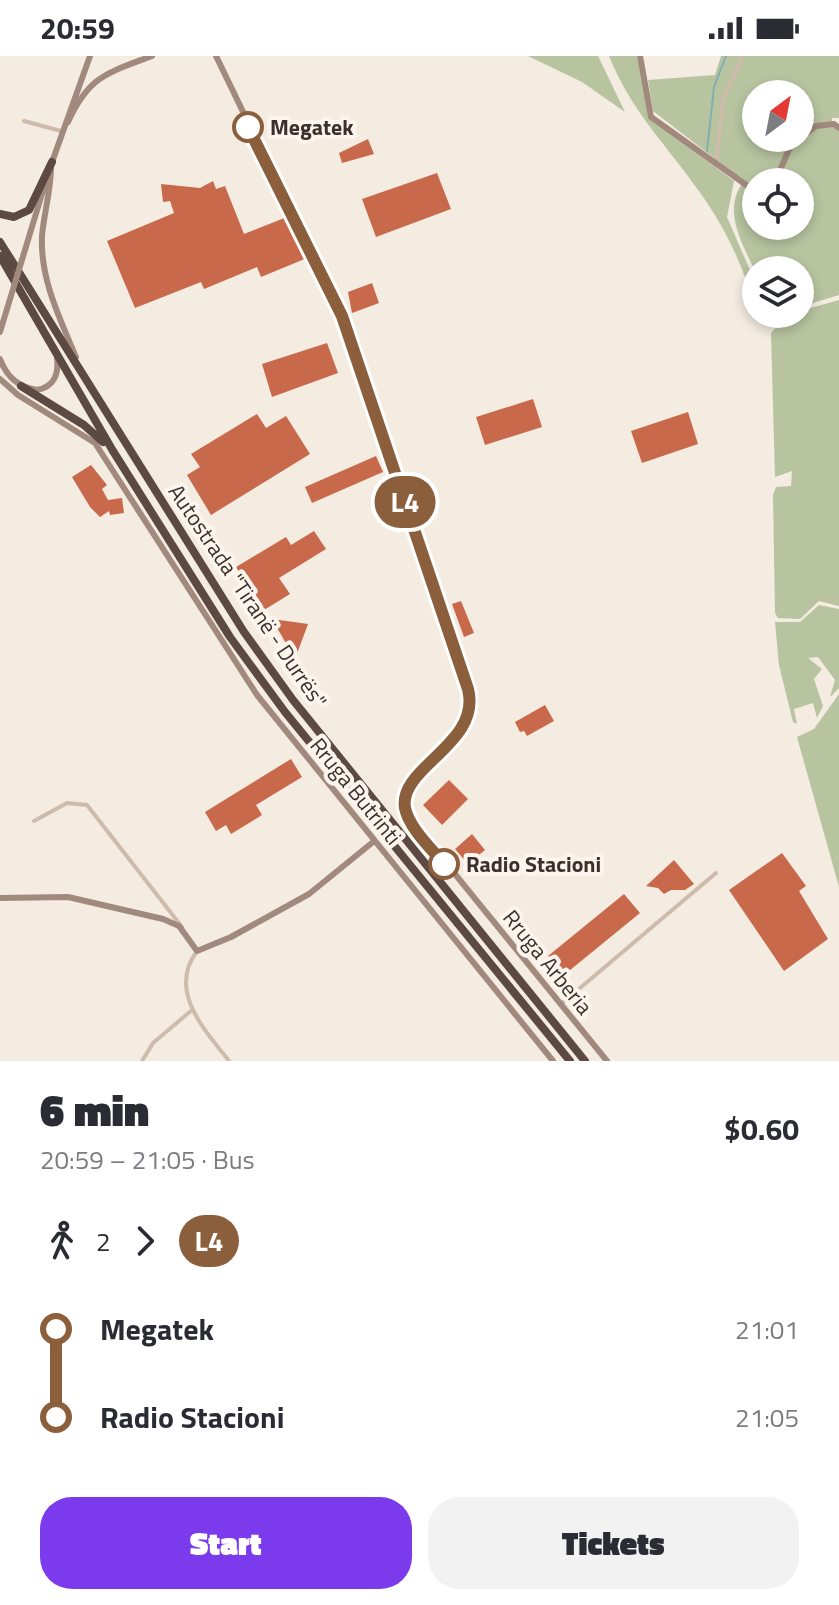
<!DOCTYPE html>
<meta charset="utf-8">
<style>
:root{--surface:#fff;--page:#f2f2f3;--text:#2b2b33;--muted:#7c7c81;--accent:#7c3aed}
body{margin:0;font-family:"Titillium Web",sans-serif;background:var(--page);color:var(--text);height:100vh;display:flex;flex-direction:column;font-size:30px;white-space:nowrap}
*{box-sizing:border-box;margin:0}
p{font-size:26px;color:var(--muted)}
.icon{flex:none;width:44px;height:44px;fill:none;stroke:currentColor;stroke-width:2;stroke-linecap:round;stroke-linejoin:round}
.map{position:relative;height:1005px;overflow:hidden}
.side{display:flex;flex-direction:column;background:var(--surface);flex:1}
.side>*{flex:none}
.badge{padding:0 16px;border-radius:26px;font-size:28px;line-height:52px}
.needle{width:52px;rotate:32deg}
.buttons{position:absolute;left:742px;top:24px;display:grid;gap:16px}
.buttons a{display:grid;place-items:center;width:72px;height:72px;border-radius:50%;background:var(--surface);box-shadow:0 4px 12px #0003;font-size:40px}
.map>.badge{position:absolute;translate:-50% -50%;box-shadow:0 0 0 4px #fff}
.legs{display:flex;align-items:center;gap:12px;height:88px;padding:0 40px;font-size:26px}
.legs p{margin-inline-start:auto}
.summary{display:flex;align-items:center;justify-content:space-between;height:136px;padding:0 40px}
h1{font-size:44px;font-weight:800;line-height:60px}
.action{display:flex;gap:16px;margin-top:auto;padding:16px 40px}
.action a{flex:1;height:92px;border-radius:32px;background:var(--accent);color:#fff;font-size:32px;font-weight:800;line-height:92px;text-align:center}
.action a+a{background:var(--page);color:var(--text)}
ul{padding:0 40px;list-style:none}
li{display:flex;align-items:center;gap:28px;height:88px;font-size:30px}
li i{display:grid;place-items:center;width:12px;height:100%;margin:0 10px;background:currentColor}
li i::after{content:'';width:20px;height:20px;margin:-10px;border:6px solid;border-radius:50%;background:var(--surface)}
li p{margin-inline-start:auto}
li:first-child i{background:linear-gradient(#0000 50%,currentColor 0)}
li:last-child i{background:linear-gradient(currentColor 50%,#0000 0)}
.status{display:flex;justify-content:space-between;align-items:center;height:56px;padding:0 40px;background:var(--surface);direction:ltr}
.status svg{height:22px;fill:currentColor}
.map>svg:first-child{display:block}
.green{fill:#b8c4a0;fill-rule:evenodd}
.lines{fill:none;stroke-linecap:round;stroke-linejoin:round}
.stream{stroke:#7fb0b2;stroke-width:2}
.building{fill:#c8694b}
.street{stroke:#cdbbac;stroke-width:4}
.secondary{stroke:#a18a7d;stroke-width:6}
.highway{stroke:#5c4a42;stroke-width:8}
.secondary-bridge{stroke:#a18a7d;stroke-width:6}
.line-1-casing{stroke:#fff;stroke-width:18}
.line-1{stroke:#8b5e3c;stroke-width:12}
.stop-1-dot{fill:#fff;stroke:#8b5e3c;stroke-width:4}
.labels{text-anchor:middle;stroke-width:8;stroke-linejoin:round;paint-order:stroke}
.stop-label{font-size:22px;font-weight:bold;fill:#3b302b;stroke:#fbf5ee;text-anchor:start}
.street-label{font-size:22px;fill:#3b302b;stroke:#fbf5ee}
</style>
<div class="status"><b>20:59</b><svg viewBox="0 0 49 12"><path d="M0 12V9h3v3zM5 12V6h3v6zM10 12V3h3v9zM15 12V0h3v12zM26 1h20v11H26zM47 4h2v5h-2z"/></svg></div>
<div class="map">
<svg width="839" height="1005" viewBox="0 0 839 1005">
<rect width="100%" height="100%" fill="#f4ebe1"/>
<!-- green -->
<path class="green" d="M528 0H598L625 56 582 26Z
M609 0H637L650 62 734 125 727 161 756 228V255C745 214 726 173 701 138 667 89 632 57 609 0Z
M721 0H839V62H832V69L839 73V239L800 251V214H756V217C743 189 721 154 744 125L653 55 648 24 715 19ZM756 38H800V82H756ZM756 126H800V170H756Z
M839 244V550L819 545 800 563 778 562 775 557 773 439 776 431 791 430 792 415 775 421 771 277 788 258H800V255Z
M819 549 839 553V632L830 641 835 624 818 601 808 602 822 613 814 623 823 650 817 662 813 647 794 653 797 668 793 666 779 609 775 566H800Z
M839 638V831L797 681 814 673Z"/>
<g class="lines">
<!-- stream -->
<path class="stream" d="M707 95 714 31 726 0"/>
</g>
<!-- building -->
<path class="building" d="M368 83 374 98 342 107 339 97Z
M437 117 451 153 376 181 362 143Z
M213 125 216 133 225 130 244 178 287 161 307 202 261 221 257 211 204 233 201 226 135 252 107 185 174 157 170 145 163 146 161 128 200 132Z
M372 227 379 247 352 257 348 236Z
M327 287 338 317 272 341 262 308Z
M533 343 542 371 485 389 476 361Z
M688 356 698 388 642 407 631 375Z
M257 358 266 372 286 360 310 398 211 459 187 419 200 411 191 398Z
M376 400 383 416 312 447 305 431Z
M91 409 107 429 102 433 108 444 122 442 124 457 110 459 109 455 100 461 90 451 72 421Z
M314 475 326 493 279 522 290 538 264 554 236 511 286 481 291 489Z
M461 545 474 577 464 581 452 548Z
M272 563 308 568 295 603Z
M545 649 554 665 527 680 524 675 520 676 515 666Z
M291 703 302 721 256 749 262 759 231 778 226 769 216 775 205 756Z
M449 724 468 743 442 769 423 749Z
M472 778 485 794 468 808 455 793Z
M782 797 806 830 799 835 828 883 784 915 729 834Z
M674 804 694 828 685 834H671L664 838 658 832 646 830Z
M624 838 640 857 564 919 548 900Z"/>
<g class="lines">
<!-- street -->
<path class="street" d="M24 65 61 75
M716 109 723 43 743 0
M34 765 67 747 87 749 182 871
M197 895C167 935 205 974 229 1005
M560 949 716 817
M142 1005 153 987 192 954"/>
<!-- secondary -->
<path class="secondary" d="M216 0 342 260 468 633 470 659 409 733 405 746 407 759 607 1005
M640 0 651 61 756 136
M68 66C89 20 107 17 152 0
M800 82 816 70 834 68 839 72
M51 109 90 0
M51 111C51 134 44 157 42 180 40 223 60 263 76 301
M775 126 791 89 799 82
M28 184 45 128
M0 276 7 253
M0 303C7 321 18 331 37 334 54 331 59 318 57 302
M0 323 18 339 95 387 257 639 553 1005
M0 842 68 841 163 863 179 870 197 895 231 881 309 838 373 786"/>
<!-- highway -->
<path class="highway" d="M0 158 14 161 29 154 52 106
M0 186 244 576 293 644 585 1005
M0 200 113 395 230 581 285 656 570 1005
M21 330 84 369 103 386"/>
<!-- secondary-bridge -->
<path class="secondary-bridge" d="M7 253 28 184"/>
</g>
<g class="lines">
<!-- line-1 casing -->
<g class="line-1-casing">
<path id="line-1" d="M248 71 342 260 468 633C482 688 398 711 405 752 409 772 432 793 444 808"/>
</g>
<!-- line-1 -->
<use href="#line-1" class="line-1"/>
</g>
<!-- markers -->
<g class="stop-1-dot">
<circle cx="248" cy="71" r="14"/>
<circle cx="444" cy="808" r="14"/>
</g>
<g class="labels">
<!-- stop labels -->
<g class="stop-label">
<text x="270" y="79">Megatek</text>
<text x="466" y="816">Radio Stacioni</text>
</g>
<!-- street labels -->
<g class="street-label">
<text transform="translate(248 540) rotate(56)" y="8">Autostrada "Tiranë - Durrës"</text>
<text transform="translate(356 735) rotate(51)" y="8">Rruga Butrinti</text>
<text transform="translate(548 906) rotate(51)" y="8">Rruga Arberia</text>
</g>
</g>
</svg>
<div class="buttons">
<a><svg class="needle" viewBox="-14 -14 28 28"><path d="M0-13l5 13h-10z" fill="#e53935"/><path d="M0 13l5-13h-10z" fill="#7c7c81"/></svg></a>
<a><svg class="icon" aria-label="locate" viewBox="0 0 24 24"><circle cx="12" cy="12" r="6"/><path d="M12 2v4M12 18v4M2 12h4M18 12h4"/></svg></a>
<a><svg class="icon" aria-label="layers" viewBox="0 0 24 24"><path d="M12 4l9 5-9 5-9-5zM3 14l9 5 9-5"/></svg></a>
</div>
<b class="badge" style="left:405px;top:446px;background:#8b5e3c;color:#fff">L4</b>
</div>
<section class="side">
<div class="summary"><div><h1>6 min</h1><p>20:59 – 21:05 · Bus</p></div><b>$0.60</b></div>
<div class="legs"><svg class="icon" aria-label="walk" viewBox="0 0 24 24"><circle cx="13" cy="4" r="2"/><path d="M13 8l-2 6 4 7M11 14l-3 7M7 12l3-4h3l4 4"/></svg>2<svg class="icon" aria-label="forward" viewBox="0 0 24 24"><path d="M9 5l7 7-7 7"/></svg><b class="badge" style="background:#8b5e3c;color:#fff">L4</b></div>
<ul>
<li><i style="color:#8b5e3c"></i><b>Megatek</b><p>21:01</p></li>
<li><i style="color:#8b5e3c"></i><b>Radio Stacioni</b><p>21:05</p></li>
</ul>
<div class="action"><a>Start</a><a>Tickets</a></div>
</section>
